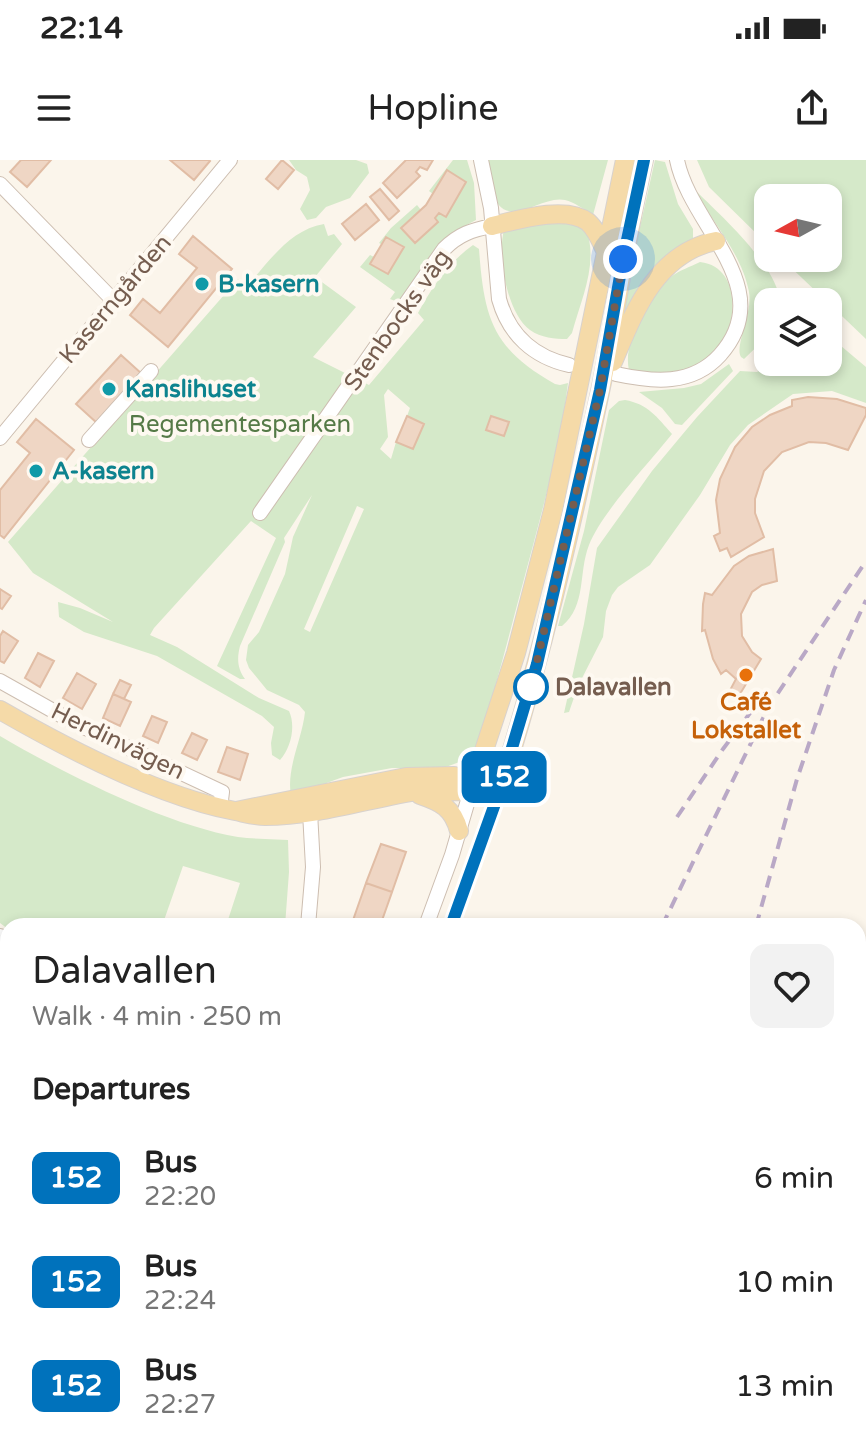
<!DOCTYPE html>
<meta charset="utf-8">
<style>
:root{--surface:#fff;--page:#f2f2f2;--text:#222;--muted:#767676}
body{margin:0;font-family:"Varela Round",sans-serif;background:var(--page);color:var(--text);height:100vh;display:flex;flex-direction:column;font-size:30px;white-space:nowrap}
*{box-sizing:border-box;margin:0}
p{font-size:26px;color:var(--muted)}
.icon{flex:none;width:44px;height:44px;fill:none;stroke:currentColor;stroke-width:2;stroke-linecap:round;stroke-linejoin:round}
.map{position:relative;flex:1;overflow:hidden}
.details{position:absolute;left:0px;top:758px;width:866px;height:536px;display:flex;flex-direction:column;background:var(--surface);border-radius:24px 24px 0 0;box-shadow:0 4px 12px #0003}
.details>*{flex:none}
.badge{padding:0 16px;border-radius:12px;font-size:28px;line-height:52px}
.needle{width:52px;rotate:262deg}
.buttons{position:absolute;left:754px;top:24px;display:grid;gap:16px}
.buttons a{display:grid;place-items:center;width:88px;height:88px;border-radius:16px;background:var(--surface);box-shadow:0 4px 12px #0003;font-size:40px}
.you{position:absolute;width:40px;height:40px;margin:-20px;border:6px solid #fff;border-radius:50%;background:#1a73e8;box-shadow:0 0 0 12px #1a73e833}
.map>.badge{position:absolute;translate:-50% -50%;box-shadow:0 0 0 4px #fff}
h2{padding:0 32px;font-size:30px;line-height:72px}
.round{display:grid;place-items:center;flex:none;width:84px;height:84px;border-radius:16px;background:var(--page)}
.headline{display:flex;align-items:center;justify-content:space-between;height:136px;padding:0 32px}
h1{font-size:38px;font-weight:600;line-height:60px}
ul{padding:0;list-style:none}
li{display:flex;align-items:center;gap:24px;height:104px;padding:0 32px}
li div{flex:1}
li b{display:block;font-size:30px}
li em{font-style:normal}
li .badge{min-width:88px;font-weight:700;text-align:center}
.status{display:flex;justify-content:space-between;align-items:center;height:56px;padding:0 40px;background:var(--surface);direction:ltr}
.status svg{height:22px;fill:currentColor}
header{display:flex;justify-content:space-between;align-items:center;height:104px;padding:0 32px;background:var(--surface);font-size:36px;font-weight:600}
.map>svg:first-child{display:block}
.green{fill:#d5e9c9;fill-rule:evenodd}
.water{fill:#c0dee4;stroke:#a6cdd6;stroke-width:2}
.building{fill:#efd6c4;stroke:#e1bda5;stroke-width:2}
.lines{fill:none;stroke-linecap:round;stroke-linejoin:round}
.minor-casing{stroke:#cdbeb1;stroke-width:16}
.major-casing{stroke:#d8d2ce;stroke-width:20}
.minor{stroke:#fff;stroke-width:14}
.major{stroke:#f5daa8;stroke-width:18}
.rail{stroke:#b9a8c6;stroke-width:4;stroke-dasharray:12 8;stroke-linecap:butt}
.line-casing{stroke:#fff;stroke-width:18}
.line{stroke:#0072bc;stroke-width:12}
.walk{stroke:#755d4f;stroke-width:8;stroke-dasharray:0 14.4}
.culture-dot{fill:#0f9aa8;stroke:#fef9f1;stroke-width:3}
.food-dot{fill:#e8710a;stroke:#fef9f1;stroke-width:3}
.stop-dot{fill:#fff;stroke:#0072bc;stroke-width:4}
.labels{text-anchor:middle;stroke-width:8;stroke-linejoin:round;paint-order:stroke}
.culture-label{font-size:24px;font-weight:bold;fill:#0d838f;stroke:#fef9f1;text-anchor:start}
.street-label{font-size:24px;fill:#755d4f;stroke:#fef9f1}
.park-label{font-size:24px;fill:#557a47;stroke:#fef9f1}
.stop-label{font-size:24px;font-weight:bold;fill:#755d4f;stroke:#fef9f1;text-anchor:start}
.food-label{font-size:24px;font-weight:bold;fill:#c56008;stroke:#fef9f1}
</style>
<div class="status"><b>22:14</b><svg viewBox="0 0 49 12"><path d="M0 12V9h3v3zM5 12V6h3v6zM10 12V3h3v9zM15 12V0h3v12zM26 1h20v11H26zM47 4h2v5h-2z"/></svg></div>
<header><svg class="icon" aria-label="menu" viewBox="0 0 24 24"><path d="M4 6h16M4 12h16M4 18h16"/></svg>Hopline<svg class="icon" aria-label="share" viewBox="0 0 24 24"><path d="M12 15V3M7 8l5-5 5 5M5 13v7h14v-7"/></svg></header>
<div class="map">
<svg width="866" height="1294" viewBox="0 0 866 1294">
<rect width="100%" height="100%" fill="#fbf5eb"/>
<!-- green -->
<path class="green" d="M289 0H356L367 4 369 13 350 38 326 47 316 58 307 60 300 49 310 30 307 17 296 10Z
M453 0H467L474 23 476 60 459 69 424 106 404 137 398 142 390 139 395 132 360 107 370 95 374 97 370 104 388 114 403 87 386 77 381 84 379 83 391 68 417 45 421 50 415 83 438 62 435 58 439 53 446 56 466 22 447 10 433 34 429 31Z
M487 0H608L593 55C585 50 574 42 565 40 543 35 514 65 498 44Z
M655 0 665 2 678 44 693 69V78L624 157 623 143Z
M697 0H866V179L781 98H828V38H768V85L709 27Z
M694 29C719 54 778 106 780 142H768V176L744 199 741 197C734 186 753 153 749 132 742 94 712 62 694 29Z
M543 59 585 67C600 100 581 140 572 173L567 179C555 179 541 178 530 170 507 154 497 95 504 70Z
M324 64 328 76 334 74 342 84 315 117 356 147 313 197 369 225 424 160 418 153C432 127 449 102 473 85L479 89C484 157 492 189 555 224L560 225 568 223C560 289 541 355 524 419 509 474 496 530 477 584L465 600 443 608H392L343 617 291 636C286 608 302 580 305 552L299 545 267 530 249 508 246 500 248 485 259 472 285 414 293 377 312 335 284 378 285 382 240 486C237 498 237 508 245 519H240L217 506 276 378 251 361 154 468 150 475 177 487 259 538 289 551C296 566 291 588 280 600L272 595 271 583 274 567 262 556 157 496 84 472 59 457 58 442 80 448 113 462 33 413 8 382 238 119 246 127C269 102 289 70 324 64ZM388 229 410 248 407 256 424 264 413 289 396 282 391 299 380 289 388 277 384 235ZM357 346 364 349 310 472 304 469Z
M700 102C737 106 739 154 723 181 712 199 686 214 666 215 654 215 641 212 629 210 622 182 649 134 672 116 680 110 690 107 700 102Z
M828 175 866 207V243L832 231 793 234 748 265 730 285 700 335 650 405 618 427 612 435 606 451 603 477 578 526 569 552 564 553 584 464 597 388 652 311 697 257 740 211 757 212 771 202H828Z
M729 204 733 211 682 265 675 264 662 248 639 232 684 228 701 224Z
M625 240C648 244 657 257 672 274 649 303 602 352 589 385 578 413 587 445 562 466H558L584 371 609 250 619 241Z
M0 576C63 613 166 665 238 677 254 679 271 679 288 680L289 712 285 766H226L240 723 183 706 162 766H8V769L0 763Z
M0 891 8 897V1018L0 1009Z
M295 1286H413L423 1294H301Z"/>
<!-- water -->
<path class="water" d="M866 888V1294H796V1286H858V912Z"/>
<!-- building -->
<path class="building" d="M21 0H51L27 27 10 12Z
M170 0H209L210 1 194 20Z
M282 0 294 10 278 29 266 19Z
M433 0 427 10 420 7 416 12 420 16 397 38 383 23 406 0Z
M447 10 466 22 446 57 439 53 435 58 438 62 415 83 401 68 426 45Z
M380 29 399 51 389 60 370 37Z
M366 44 379 60 355 80 342 64Z
M193 76 232 109 168 187 130 155 143 139 160 153 197 108 179 94Z
M386 77 404 87 388 114 370 104Z
M121 195 142 214 97 263 76 244Z
M808 237 837 239 866 248V255L848 290 826 283 809 282 782 292 764 311 755 339V353L764 377 731 397 727 388 720 391 714 376 720 373 716 340 720 319 735 287 752 267 770 255 792 246V240Z
M407 256 424 264 413 289 396 282Z
M491 256 509 262 504 276 486 270Z
M36 259 74 290 4 378 0 375V330L30 293 17 282Z
M773 389 777 421 762 425 752 432 741 454 742 476 752 492 761 499 737 539 728 534 736 519 726 510 721 514 713 499 705 470 702 471 703 444 705 433 712 435 734 406 749 396Z
M0 429 11 436 2 449 0 448Z
M3 471 18 481 4 503 0 501V476Z
M38 493 54 501 40 527 25 518Z
M77 513 96 524 82 549 63 538Z
M120 520 131 525 124 539 113 534Z
M113 534 131 542 120 566 103 558Z
M152 556 167 562 158 583 143 576Z
M192 573 207 580 197 600 182 593Z
M227 587 248 594 240 620 218 612Z
M381 684 406 692 392 732 366 723Z
M366 723 392 732 380 766H351Z
M8 1170V1211L0 1218V1176Z
M91 1286H124L127 1290 122 1294H86L84 1292Z
M200 1286H213L220 1294H192Z"/>
<g class="lines">
<!-- minor casing -->
<g class="minor-casing">
<path id="minor" d="M481 0 491 48 499 139C509 175 534 197 569 205
M0 24 113 140
M616 214C653 222 692 226 720 195 780 128 690 66 677 0
M0 278 230 0
M89 280 151 211
M260 353 444 89C459 74 472 70 492 66
M0 521 73 562 222 632 220 648
M308 766 313 707 310 652
M426 766 452 695 471 630
M451 766 497 638
M0 776 8 779
M858 815 866 792
M0 1025 8 1034
M0 1152 8 1146
M0 1279 11 1294
M233 1286 237 1289
M471 1286 477 1294
M751 1286V1294
M315 1294 325 1286
M498 1294H516"/>
</g>
<!-- major casing -->
<g class="major-casing">
<path id="major" d="M492 66C517 60 566 45 588 62 596 69 601 81 605 90
M613 202C634 152 656 93 716 81
M0 550C66 588 161 637 235 651 245 653 255 656 265 656 318 656 370 638 422 630 438 628 455 634 471 630
M471 630 516 493 553 350 625 0
M420 635C441 642 453 648 459 671
M236 651 406 617 454 616 465 622 471 630 497 638C540 505 571 369 600 232 616 155 626 77 644 0"/>
</g>
<!-- minor -->
<use href="#minor" class="minor"/>
<!-- major -->
<use href="#major" class="major"/>
<!-- rail -->
<path class="rail" d="M677 657 723 589 768 529
M662 766 768 548 866 401
M756 766 797 619 834 510 866 440
M285 1294 296 1286
M616 1294 617 1286"/>
</g>
<g class="lines">
<!-- line casing -->
<g class="line-casing">
<path id="line" d="M451 766 497 638 537 504 600 230 623 99 644 0"/>
</g>
<!-- line -->
<use href="#line" class="line"/>
<!-- walk -->
<path class="walk" d="M531 527 600 230 623 99"/>
</g>
<!-- markers -->
<g class="culture-dot">
<circle cx="202" cy="124" r="8"/>
<circle cx="109" cy="229" r="8"/>
<circle cx="36" cy="311" r="8"/>
</g>
<circle class="food-dot" cx="746" cy="515" r="8"/>
<circle class="stop-dot" cx="531" cy="527" r="16"/>
<g class="labels">
<!-- culture labels -->
<g class="culture-label">
<text x="218" y="132">B-kasern</text>
<text x="125" y="237">Kanslihuset</text>
<text x="52" y="319">A-kasern</text>
</g>
<!-- street labels -->
<g class="street-label">
<text transform="translate(115 139) rotate(-50)" y="8">Kaserngården</text>
<text transform="translate(397 160) rotate(-55)" y="8">Stenbocks väg</text>
<text transform="translate(118 581) rotate(26)" y="8">Herdinvägen</text>
</g>
<!-- park labels -->
<g class="park-label">
<text x="240" y="272">Regementesparken</text>
</g>
<!-- stop labels -->
<g class="stop-label">
<text x="555" y="535">Dalavallen</text>
</g>
<!-- food labels -->
<g class="food-label">
<text x="746" y="550">Café<tspan x="746" dy="28">Lokstallet</tspan></text>
</g>
</g>
</svg>
<div class="buttons">
<a><svg class="needle" viewBox="-14 -14 28 28"><path d="M0-13l5 13h-10z" fill="#e53935"/><path d="M0 13l5-13h-10z" fill="#767676"/></svg></a>
<a><svg class="icon" aria-label="layers" viewBox="0 0 24 24"><path d="M12 4l9 5-9 5-9-5zM3 14l9 5 9-5"/></svg></a>
</div>
<div class="you" style="left:623px;top:99px"></div>
<b class="badge" style="left:504px;top:617px;background:#0072bc;color:#fff">152</b>
<section class="details">
<div class="headline"><div><h1>Dalavallen</h1><p>Walk · 4 min · 250 m</p></div><a class="round"><svg class="icon" aria-label="heart" viewBox="0 0 24 24"><path d="M12 20l-8-8c-3-5 5-10 8-4 3-6 11-1 8 4z"/></svg></a></div>
<h2>Departures</h2>
<ul>
<li><span class="badge" style="background:#0072bc;color:#fff">152</span><div><b>Bus</b><p>22:20</p></div><em>6 min</em></li>
<li><span class="badge" style="background:#0072bc;color:#fff">152</span><div><b>Bus</b><p>22:24</p></div><em>10 min</em></li>
<li><span class="badge" style="background:#0072bc;color:#fff">152</span><div><b>Bus</b><p>22:27</p></div><em>13 min</em></li>
</ul>
</section>
</div>
